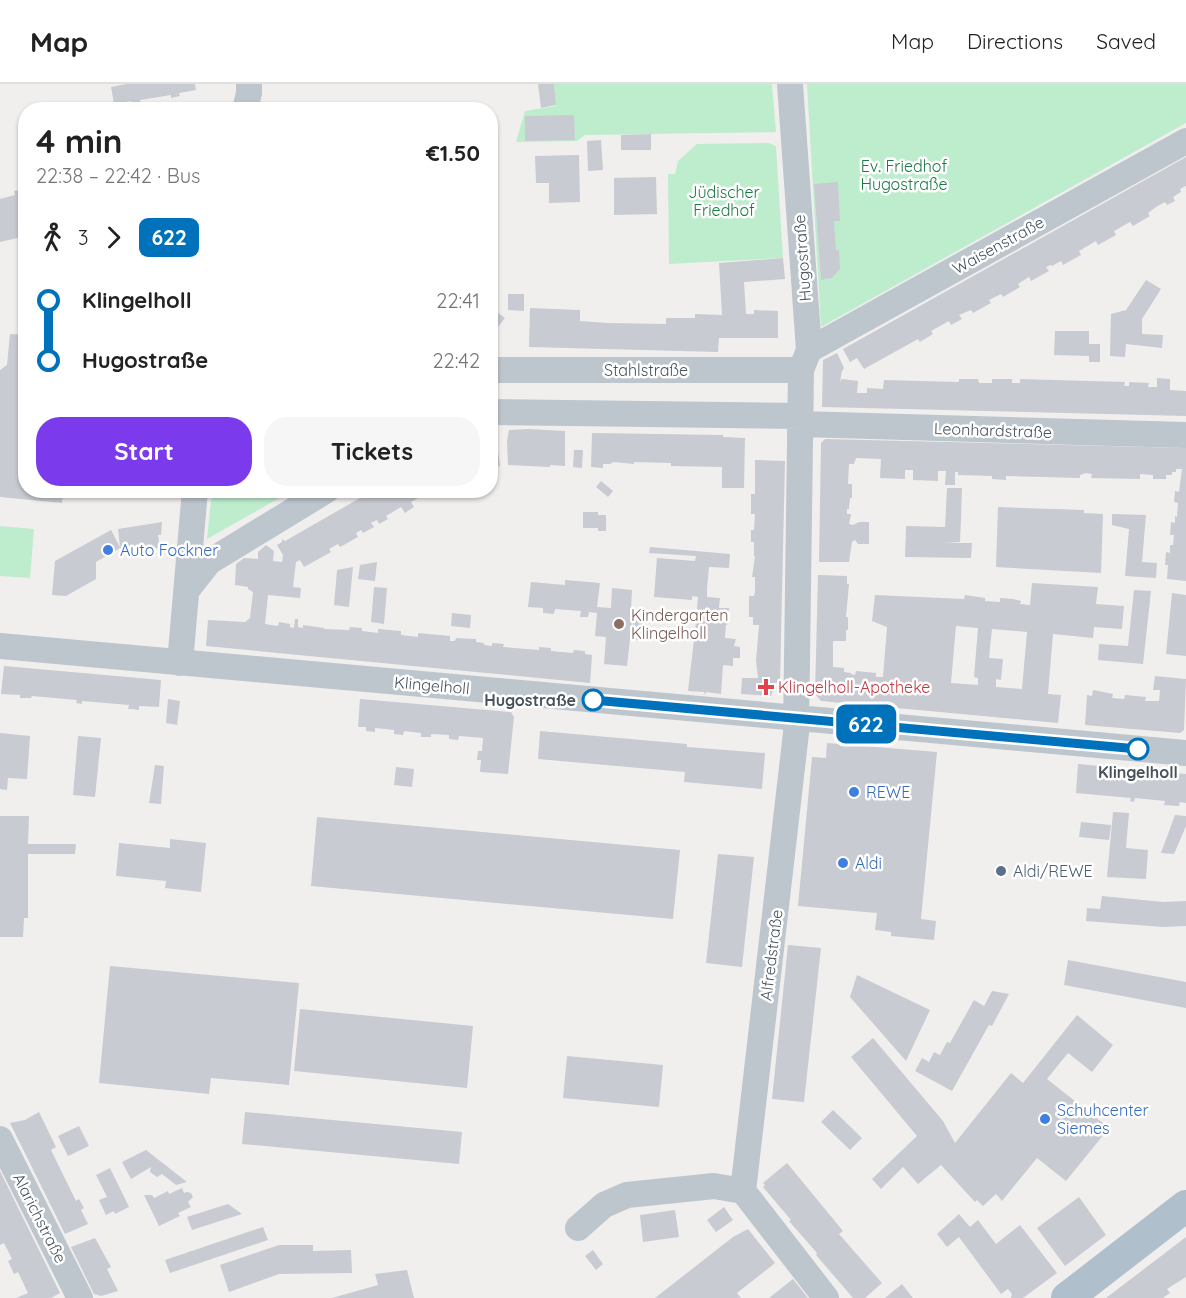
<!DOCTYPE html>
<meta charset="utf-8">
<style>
:root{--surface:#fff;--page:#f6f6f6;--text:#222;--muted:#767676;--line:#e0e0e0;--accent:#7c3aed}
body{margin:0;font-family:Quicksand,sans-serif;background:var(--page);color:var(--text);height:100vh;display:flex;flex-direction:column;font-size:22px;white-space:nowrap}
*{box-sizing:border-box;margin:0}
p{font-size:20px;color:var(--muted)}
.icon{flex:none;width:33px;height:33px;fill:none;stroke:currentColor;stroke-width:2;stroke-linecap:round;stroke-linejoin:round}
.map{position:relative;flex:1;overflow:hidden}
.details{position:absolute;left:18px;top:18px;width:480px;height:396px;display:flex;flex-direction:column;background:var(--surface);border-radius:24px;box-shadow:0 2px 4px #0004}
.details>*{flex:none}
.badge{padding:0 12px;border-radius:9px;font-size:21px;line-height:39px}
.map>.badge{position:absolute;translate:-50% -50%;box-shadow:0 0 0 3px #fff}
.legs{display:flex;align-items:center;gap:9px;height:66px;padding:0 18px;font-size:20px}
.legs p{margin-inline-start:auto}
.summary{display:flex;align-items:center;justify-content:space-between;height:102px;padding:0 18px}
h1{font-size:33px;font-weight:700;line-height:45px}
.action{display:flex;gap:12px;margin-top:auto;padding:12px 18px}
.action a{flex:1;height:69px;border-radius:24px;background:var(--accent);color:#fff;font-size:24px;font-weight:700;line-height:69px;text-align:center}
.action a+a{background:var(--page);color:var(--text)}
ul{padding:0 18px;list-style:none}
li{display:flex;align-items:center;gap:21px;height:60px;font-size:22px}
li i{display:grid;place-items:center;width:9px;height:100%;margin:0 8px;background:currentColor}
li i::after{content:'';width:15px;height:15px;margin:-8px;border:4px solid;border-radius:50%;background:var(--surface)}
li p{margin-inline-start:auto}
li:first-child i{background:linear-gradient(#0000 50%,currentColor 0)}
li:last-child i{background:linear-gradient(currentColor 50%,#0000 0)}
header{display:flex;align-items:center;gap:36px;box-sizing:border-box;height:84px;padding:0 30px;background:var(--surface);border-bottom:2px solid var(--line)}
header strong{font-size:28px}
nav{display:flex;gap:33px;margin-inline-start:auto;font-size:21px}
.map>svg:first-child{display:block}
.green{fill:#beedce}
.building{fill:#c8cbd1;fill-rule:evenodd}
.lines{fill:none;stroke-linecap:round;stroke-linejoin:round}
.minor{stroke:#bdc6cd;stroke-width:26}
.major{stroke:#afbfcc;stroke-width:32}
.line-1-casing{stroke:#fff;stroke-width:14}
.line-1{stroke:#0072bc;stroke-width:9}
.shop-dot{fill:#3f7fe0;stroke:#fff;stroke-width:2}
.education-dot{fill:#8d6e63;stroke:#fff;stroke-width:2}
.health-dot{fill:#e0444e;stroke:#fff;stroke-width:2}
.stop-1-dot{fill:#fff;stroke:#0072bc;stroke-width:3}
.service-dot{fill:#5c6f8a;stroke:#fff;stroke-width:2}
.labels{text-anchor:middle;stroke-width:5;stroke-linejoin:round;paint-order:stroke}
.park-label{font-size:16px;fill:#1a7a45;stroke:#fff}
.street-label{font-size:16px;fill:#47525b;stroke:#fff}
.shop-label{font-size:16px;fill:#366cbe;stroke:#fff;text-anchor:start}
.education-label{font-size:16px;fill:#785e54;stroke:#fff;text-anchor:start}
.health-label{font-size:16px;fill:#be3a42;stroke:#fff;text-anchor:start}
.stop-label{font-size:16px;font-weight:bold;fill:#47525b;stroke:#fff;text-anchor:end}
.service-label{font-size:16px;fill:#4e5e75;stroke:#fff;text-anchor:start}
</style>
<header>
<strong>Map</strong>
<nav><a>Map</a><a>Directions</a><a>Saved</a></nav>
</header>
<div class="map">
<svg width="1186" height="1214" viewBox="0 0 1186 1214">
<rect width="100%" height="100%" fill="#f1eeee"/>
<!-- green -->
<path class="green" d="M554 0H772L776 48 585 51 577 57 516 58 525 27 556 22Z
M807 0H1186V39L821 243Z
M769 59 776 62 783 174 669 180 668 90H675L678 77 697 60Z
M212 407V406L292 407 207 455Z
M0 442 34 445 30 494 0 492Z"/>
<!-- building -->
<path class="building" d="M126 0H195L196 6 179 9 180 12 171 14V11L140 16V19L131 21V17L114 20 111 3Z
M538 0H554L556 21 541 24Z
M574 31 575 56 525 57V32Z
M651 50V66H621V51Z
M601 56 603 86 588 87 587 57Z
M579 71 580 118 549 119V99H536L535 72Z
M1186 73V102L1180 105 1181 108 1173 113 1175 117 1167 121 1165 118 1156 123 1148 129 1150 132 1133 142 1130 138 1114 147 1116 151 1098 161 1096 157 1079 167 1081 171 1063 181 1061 177 1052 182 1051 181 1046 183 1049 187 1031 197 1029 193 1018 200 1020 203 1003 213 1001 210 989 216 991 219 973 229 971 226 964 229 959 231 962 235 951 241 949 237 931 247 933 250 920 258 918 255 864 285 857 274 850 278 843 265Z
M656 93 657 130 614 131V94Z
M838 98 840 137H834L836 166H839L840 185 832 194 821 196 814 100Z
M26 105V152L0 158V115L15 111 14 107Z
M783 174 785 195 744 198 746 230H754V226L778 227V254H719L718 268 529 263 530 224 580 226V237L608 239 666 240V234H695V230L722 231 719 179Z
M1146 196 1161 205 1142 235V250L1163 251 1162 264 1126 260 1125 273 1110 272 1111 230 1126 226Z
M508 210H524V227L508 226Z
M490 223 505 234 490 253Z
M1055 247H1089V260H1100V278H1089V272L1054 271Z
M10 250 26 251V406H63L62 419 0 413V286L7 281Z
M837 269 844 284 842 287 840 298 842 295 858 297 857 309H867V304L883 305 884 296 959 298V295H978L979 299H992V295H1012V299H1020V295L1054 296 1125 298 1124 302H1129V298L1149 299 1148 303H1157V294L1170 295V306L1186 307V332L822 323 823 276Z
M528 345 565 347V382L550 381V383L508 381 507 357 509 346Z
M592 349 723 351V353L745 354 744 404H722V383L671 382V379L634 378V380L613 378 610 380H603V384L591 383Z
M825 355 1186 364V497L1167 495 1168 481H1165L1166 468 1170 469V461H1173L1174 451H1170L1171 438 1175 439V432L1177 433 1178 419 1174 418 1175 407 1179 408 1182 385H1176V388H1172V391H1166V395H1153V391L1140 390V395L1091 394 1092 390 1086 389 1080 391V394L1006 392V396L992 395V392L958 391V388H955V401H945L946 387H938V397L913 396V386H905V395L880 394 881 375 856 374 854 380H849L848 400H852V414H850L849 425H847V430H851L849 440 853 441 859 438H869V460H858L855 456 852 458 849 478H819L821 359Z
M574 366H583L582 384 573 383Z
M498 367 500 382 491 383 490 368Z
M755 376 785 377 780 599H775L771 612 741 610 742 594H758L756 577 759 541H753V533H749V512H754L755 508V493H752L755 472H754V458H751V446H754L755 430H751V410H755Z
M601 397 613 407 608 413 596 403Z
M947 404H962L961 435 960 458 944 459H972L971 474 905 473 906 442 945 443Z
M374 406H422L418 409 420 413 411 418 414 423 405 429 401 423 386 432 388 435 379 440 377 436 371 439 374 443 363 449 361 446 356 449 358 453 340 463 338 460 329 465 331 468 304 483 300 476 296 478 293 503 301 504 300 514 268 511 265 540 278 542 279 538 290 540V543L294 544 295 535H298V543L303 544V541L324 544V545L349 546 350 543 362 544V547L378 549V545L401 547V551L410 552 418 553V549L450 552V557H455L456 554 476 555V558L484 559V561L492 562V559L504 560 503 563 539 566V563L551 564V567L573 569 574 566 585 567V570L592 571 590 599 206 562 208 536 245 538 250 534 253 508 248 505V503L235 501 236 480 244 474 258 475V468L266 461 274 467 273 477 282 478 283 471 277 461 282 458V455L285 457Z
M998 423 1084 426V429L1103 430 1101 489 996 483Z
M583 428H598V431H606V447H598V444H583Z
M1112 430 1146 431 1142 478 1157 479 1156 494 1125 492 1129 445 1112 441Z
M162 438 161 451H158L160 464 121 469 120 464 96 478V495L66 512 52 511 55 477 111 446 120 463 118 445Z
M650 463 730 470 729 484 709 483 707 504V513L720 514 719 524H729L727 539 728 540 726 541 725 554 736 555 734 562 740 563V574H733V582L723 581 721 610 706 608 705 611 704 608 688 607 696 539 693 537H696L698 513 692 512V516L654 513 657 474 695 477 696 472 649 469Z
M377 478 375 497 358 495 360 481Z
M353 483 349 523 334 521 337 486Z
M818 491 847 492V500H849L846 533H848V546H846V557H833V583L844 584V588L851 589V590L855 591 856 587 876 589V593H883L887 543 872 537 875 511 964 515 965 511 985 514V517L1000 518V514L1013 515 1021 517 1020 520 1030 521 1032 499 1098 503 1096 520 1124 522 1122 545 1094 543 1093 554 1053 550 1048 610 1061 611 1058 639 821 617 815 610ZM956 542 978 544 974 593 978 594V601L951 599ZM992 545 1027 548 1022 605 996 603V595L1001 596 1003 575 989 574Z
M565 496 600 499 597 523 611 524 612 504 632 506 631 526 643 527 641 556 630 555 627 582 604 580 606 553 595 552 597 529 589 528 588 533H580L581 527 555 525 554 530 543 529V524L528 523 531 498 565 501Z
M374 503 387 504 384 540 371 538Z
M1134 506 1151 507 1143 580 1098 576 1099 560 1128 562Z
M1172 509 1186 511V572L1166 570Z
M452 529 471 531 470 544 451 542Z
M4 582 161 596 159 623 139 622V626L132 625H128L129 621 82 617V620L76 619 77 616 32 612 31 614H20V611L1 610Z
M1155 592 1186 595 1184 646 1180 649 1085 641 1087 611 1092 612 1093 606 1113 610 1112 614 1124 615 1125 611 1146 613 1145 617H1159L1160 606H1153Z
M168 615 180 617 177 641 166 639Z
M360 615 511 628 514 633 508 690 480 688 481 676H477L478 667H482L483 654 459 652 458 656 449 655V651L431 650V653H421V649L404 647 403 651 394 650V646L375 644V648L366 647V643H358Z
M540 647 687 660V663L765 669 762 705 684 698 685 688 538 675Z
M0 649 30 652 27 695 8 694 7 706 0 705Z
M78 652 101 654 95 713 73 711Z
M827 659 937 668 921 835 936 837 934 856 891 852V848L875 846 877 829 798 822 812 673 826 674Z
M1078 680 1186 690V719L1180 718 1179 722 1164 721 1165 717 1135 714 1134 718 1130 717 1131 714 1076 709Z
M155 681 164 682 161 720 149 719Z
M396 683 414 685 412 703 394 701Z
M1113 728 1129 729 1126 764 1148 766 1146 795 1107 793Z
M1175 731 1186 732V742L1174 770 1161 769Z
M0 732H29L28 760H76L75 770H28V834H24L23 853H0Z
M317 733 680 766 673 835 311 802Z
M1081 738 1111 741 1109 756 1079 753Z
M170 755 206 759 201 808 165 804 166 797 116 792 119 759 170 764Z
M718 770 754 773 742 883 706 879Z
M1102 812 1163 818 1186 817V842L1163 843 1086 837 1087 824 1100 825Z
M788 861 821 864 804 1018 772 1015Z
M1068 876 1186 898V924L1064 901Z
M110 882 299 899 289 1001 211 994 209 1010 99 999Z
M857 891 930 926 906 977 850 913Z
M992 907 1009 910 992 942 989 941 952 1007 915 987 922 974 929 978 934 968 940 971 947 958 950 959 974 916 984 922Z
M300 925 473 942 467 1004 294 987Z
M1077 931 1113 961 1092 988 1068 969 1047 995 1109 1044 1066 1097 1037 1074 1002 1117 996 1110 983 1122 977 1116 975 1118 941 1081 918 1100 903 1083 881 1105 872 1095 917 1052 851 973 873 954 943 1037 955 1059 1011 989 1023 999Z
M567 972 663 981 659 1023 563 1014Z
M833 1026 862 1054 850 1066 821 1038Z
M39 1028 56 1063 51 1066 76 1117 79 1115 84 1124 81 1126 88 1140 65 1150 10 1039 25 1036Z
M245 1028 462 1048 459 1080 242 1060Z
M79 1042 89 1062 68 1072 58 1052Z
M146 1066 187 1098 176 1101 162 1090 157 1093 150 1088 151 1083 131 1095 122 1078Z
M787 1079 843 1147 839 1150 882 1199 865 1214H853L816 1171 817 1169 789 1137 791 1136 763 1103 765 1101 763 1099Z
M110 1084 129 1123 115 1130 114 1127 106 1131 99 1116 107 1113 96 1091Z
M0 1087 60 1209 51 1214H16L28 1209 18 1188 14 1190 8 1177 12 1175 4 1159 0 1161Z
M182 1104 184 1109 187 1108 191 1109 193 1113 188 1118 191 1123 178 1129 180 1132 159 1142 144 1111H152L154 1114 168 1107 169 1110Z
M1079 1113 1106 1151 1065 1182 1037 1144Z
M228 1120 242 1130 192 1146 187 1133Z
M724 1123 733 1136 716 1148 707 1136Z
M675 1126 679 1153 643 1158 640 1131Z
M959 1130 970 1143 978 1136 996 1160 1020 1141 1057 1189 1023 1214H1011L1012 1210 1008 1205 1001 1210 959 1153 947 1163 937 1150Z
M263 1143 268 1156 170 1189 165 1176Z
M748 1145 775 1179 737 1209 741 1214H655L733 1153Z
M1186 1153V1193L1167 1205 1170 1209 1163 1214H1106Z
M95 1154 111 1183 107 1185 118 1207 101 1212 94 1210 71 1163Z
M279 1161H313V1167L351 1166 352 1189 279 1190 229 1208 220 1181Z
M593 1166 603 1180 596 1186 585 1172Z
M407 1186 414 1214H332L378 1201 375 1190Z
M793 1195 808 1214H769Z
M902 1200 913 1214H885Z"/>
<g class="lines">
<!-- minor -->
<path class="minor" d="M245 26 249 9V0
M809 266 1186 57
M490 286H801
M490 328 801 332
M800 340 1186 351
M187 506 209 478 327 406
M0 562 1186 669
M180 579 195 406
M0 1055 80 1214
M743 1107 796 649 801 286 809 266 790 0
M578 1144 604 1121 627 1111 714 1102 743 1107 826 1214"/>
<!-- major -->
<path class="major" d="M1067 1214 1186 1122"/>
</g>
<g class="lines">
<!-- line-1 casing -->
<g class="line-1-casing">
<path id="line-1" d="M593 616 1138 665"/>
</g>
<!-- line-1 -->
<use href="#line-1" class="line-1"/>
</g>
<!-- markers -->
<g class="shop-dot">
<circle cx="108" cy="466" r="6"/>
<circle cx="854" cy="708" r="6"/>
<circle cx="843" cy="779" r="6"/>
<circle cx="1045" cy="1035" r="6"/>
</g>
<circle class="education-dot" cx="619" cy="540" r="6"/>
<path class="health-dot" d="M763 594h6v6h6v6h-6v6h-6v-6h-6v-6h6z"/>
<g class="stop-1-dot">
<circle cx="593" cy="616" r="10"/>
<circle cx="1138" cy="665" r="10"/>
</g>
<circle class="service-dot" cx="1001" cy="787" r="6"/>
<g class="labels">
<!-- park labels -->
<g class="park-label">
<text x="904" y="88">Ev. Friedhof<tspan x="904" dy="18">Hugostraße</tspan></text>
<text x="724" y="114">Jüdischer<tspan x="724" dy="18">Friedhof</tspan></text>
</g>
<!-- street labels -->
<g class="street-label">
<text transform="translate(998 161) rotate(-29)" y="6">Waisenstraße</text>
<text transform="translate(802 174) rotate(-94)" y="6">Hugostraße</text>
<text x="646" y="292">Stahlstraße</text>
<text transform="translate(993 346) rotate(2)" y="6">Leonhardstraße</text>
<text transform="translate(432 601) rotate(5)" y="6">Klingelholl</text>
<text transform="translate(771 871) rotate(-83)" y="6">Alfredstraße</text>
<text transform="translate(40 1134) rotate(63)" y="6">Alarichstraße</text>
</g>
<!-- shop labels -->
<g class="shop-label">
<text x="120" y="472">Auto Fockner</text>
<text x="866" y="714">REWE</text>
<text x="855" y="785">Aldi</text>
<text x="1057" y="1032">Schuhcenter<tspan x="1057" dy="18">Siemes</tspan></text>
</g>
<!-- education labels -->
<g class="education-label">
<text x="631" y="537">Kindergarten<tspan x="631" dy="18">Klingelholl</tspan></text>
</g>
<!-- health labels -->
<g class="health-label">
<text x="778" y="609">Klingelholl-Apotheke</text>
</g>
<!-- stop labels -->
<g class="stop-label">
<text x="576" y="622">Hugostraße</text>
<text x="1138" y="694" text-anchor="middle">Klingelholl</text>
</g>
<!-- service labels -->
<g class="service-label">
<text x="1013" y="793">Aldi/REWE</text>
</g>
</g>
</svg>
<b class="badge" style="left:866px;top:640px;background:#0072bc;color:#fff">622</b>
<section class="details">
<div class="summary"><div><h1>4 min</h1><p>22:38 – 22:42 · Bus</p></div><b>€1.50</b></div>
<div class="legs"><svg class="icon" aria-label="walk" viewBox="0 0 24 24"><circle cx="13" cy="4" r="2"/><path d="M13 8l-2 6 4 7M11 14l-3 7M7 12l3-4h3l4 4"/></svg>3<svg class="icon" aria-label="forward" viewBox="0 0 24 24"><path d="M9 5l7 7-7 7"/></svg><b class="badge" style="background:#0072bc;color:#fff">622</b></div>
<ul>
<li><i style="color:#0072bc"></i><b>Klingelholl</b><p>22:41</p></li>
<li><i style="color:#0072bc"></i><b>Hugostraße</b><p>22:42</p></li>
</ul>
<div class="action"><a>Start</a><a>Tickets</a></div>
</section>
</div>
